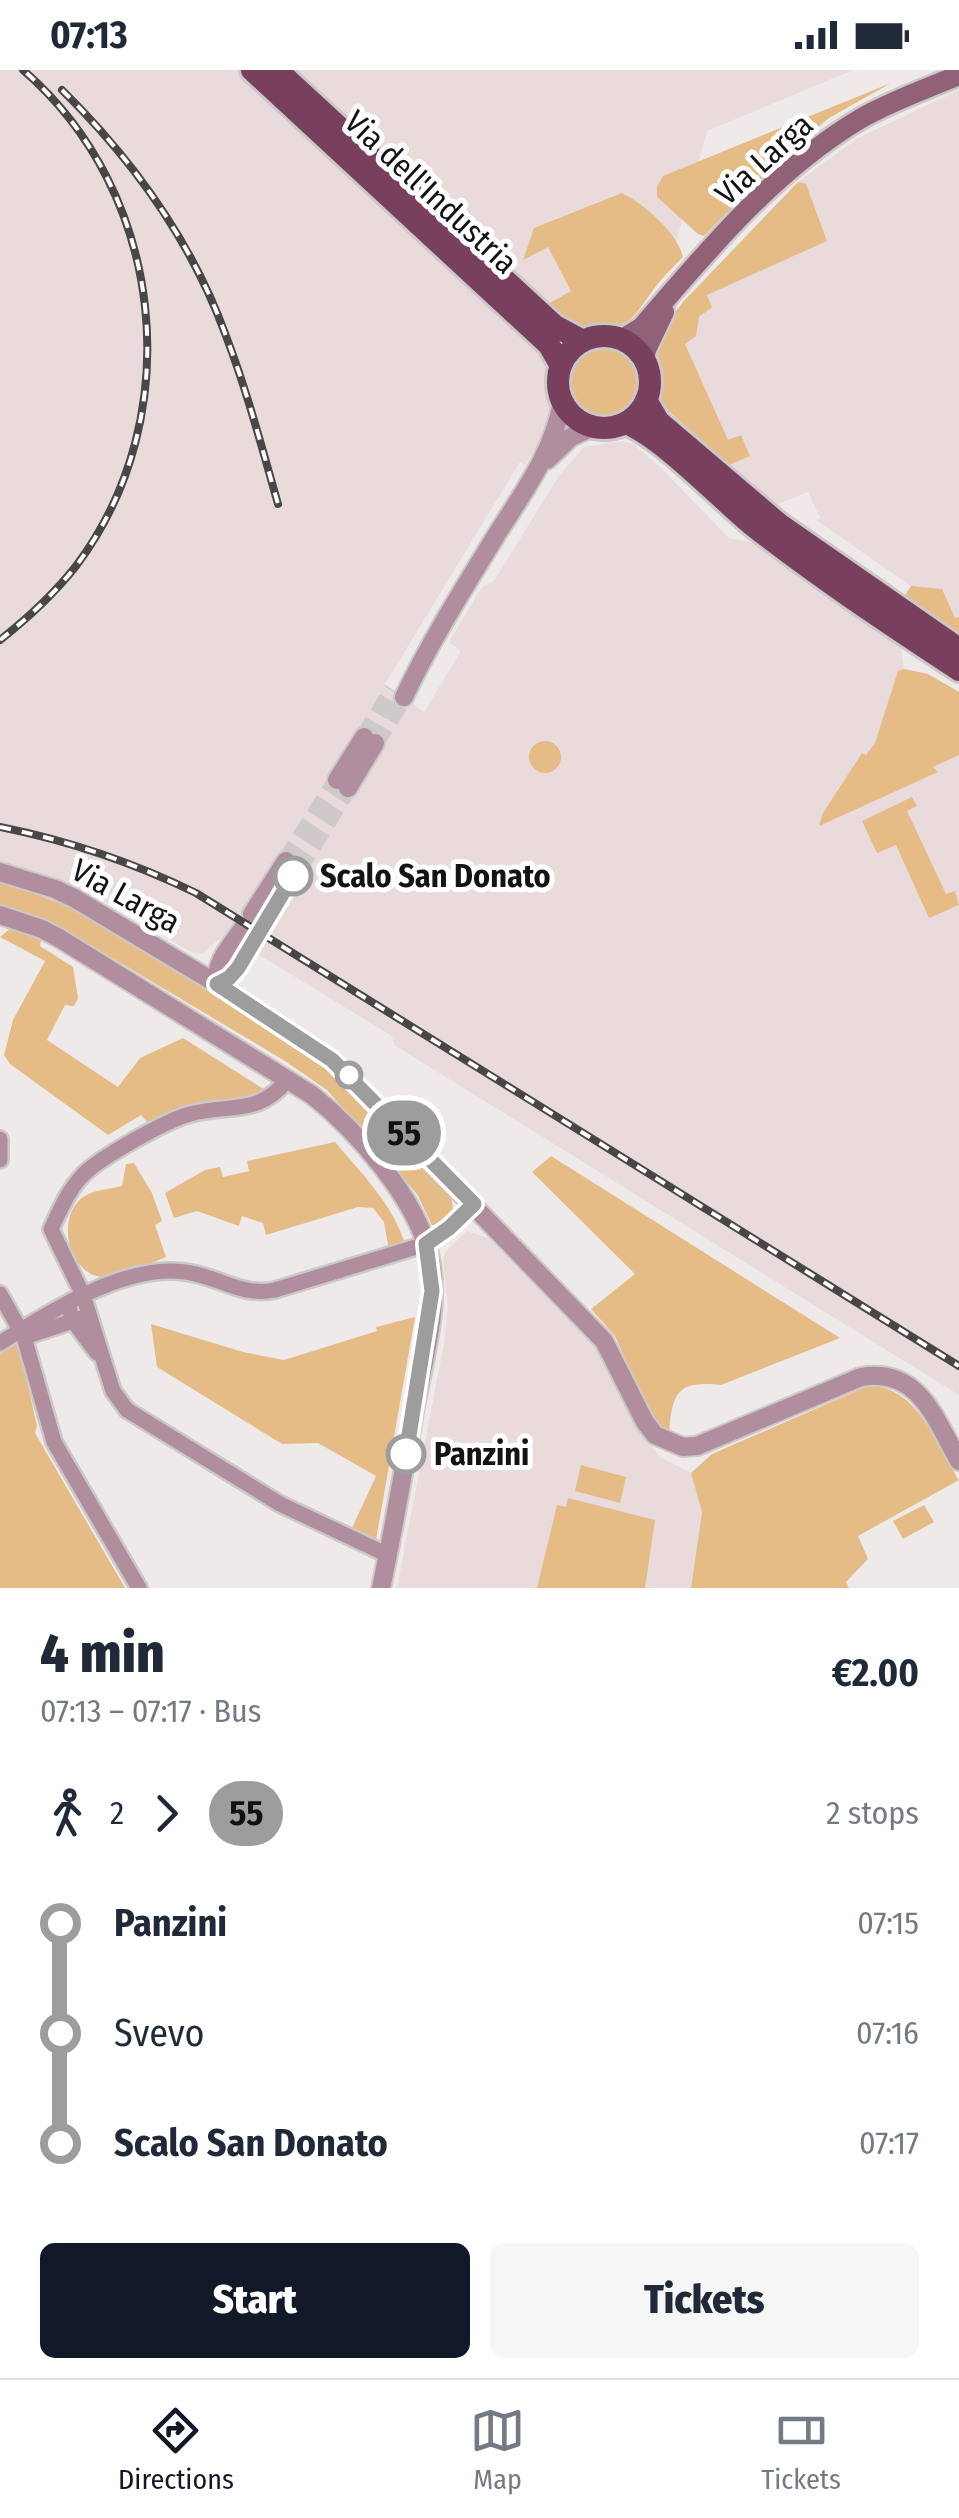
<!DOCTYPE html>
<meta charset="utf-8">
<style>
:root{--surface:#fff;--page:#f6f6f7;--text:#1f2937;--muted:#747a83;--line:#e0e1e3;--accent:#111827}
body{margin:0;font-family:"Fira Sans Condensed",sans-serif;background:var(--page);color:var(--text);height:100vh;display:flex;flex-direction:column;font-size:38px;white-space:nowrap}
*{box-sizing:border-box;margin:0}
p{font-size:32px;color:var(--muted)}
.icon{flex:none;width:55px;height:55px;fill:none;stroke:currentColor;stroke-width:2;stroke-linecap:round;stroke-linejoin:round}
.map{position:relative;height:1518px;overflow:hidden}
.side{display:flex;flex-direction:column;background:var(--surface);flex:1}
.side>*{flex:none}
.badge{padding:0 20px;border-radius:32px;font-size:35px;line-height:65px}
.map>.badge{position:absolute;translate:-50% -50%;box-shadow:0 0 0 5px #fff}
.legs{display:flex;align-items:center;gap:15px;height:110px;padding:0 40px;font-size:32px}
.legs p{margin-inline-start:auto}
.head{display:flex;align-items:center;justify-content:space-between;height:170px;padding:0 40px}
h1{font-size:55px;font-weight:800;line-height:75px}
.action{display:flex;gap:20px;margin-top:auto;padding:20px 40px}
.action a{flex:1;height:115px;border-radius:15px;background:var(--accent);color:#fff;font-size:40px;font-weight:800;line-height:115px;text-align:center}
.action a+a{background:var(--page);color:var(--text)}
ul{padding:0 40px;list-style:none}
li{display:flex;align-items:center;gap:35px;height:110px;font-size:38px}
li i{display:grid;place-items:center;width:15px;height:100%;margin:0 12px;background:currentColor}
li i::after{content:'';width:25px;height:25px;margin:-12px;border:8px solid;border-radius:50%;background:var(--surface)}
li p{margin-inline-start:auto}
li:first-child i{background:linear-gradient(#0000 50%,currentColor 0)}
li:last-child i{background:linear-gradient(currentColor 50%,#0000 0)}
.status{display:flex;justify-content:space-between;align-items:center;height:70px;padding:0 50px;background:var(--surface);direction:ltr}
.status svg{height:28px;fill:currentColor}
.tabs{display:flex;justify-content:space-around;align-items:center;height:140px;border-top:2px solid var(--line);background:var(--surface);font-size:28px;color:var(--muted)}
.tabs a{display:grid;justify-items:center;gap:5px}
.tabs .active{color:var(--accent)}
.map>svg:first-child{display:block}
.built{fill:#e9dbdb}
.green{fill:#e6bc86}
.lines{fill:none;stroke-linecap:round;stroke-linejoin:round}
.tertiary-tunnel{stroke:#cecaca;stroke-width:18;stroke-dasharray:18 9;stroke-linecap:butt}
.minor-casing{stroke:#ccc8c8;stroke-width:20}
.tertiary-casing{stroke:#ccc8c8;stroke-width:22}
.secondary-casing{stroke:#ccc8c8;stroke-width:25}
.primary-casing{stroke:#ccc8c8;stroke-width:28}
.minor{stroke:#b08e9d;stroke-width:15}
.tertiary{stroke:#b08e9d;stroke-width:18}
.secondary{stroke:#916178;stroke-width:20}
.primary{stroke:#79405d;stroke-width:22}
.rail-casing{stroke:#484646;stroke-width:8}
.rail{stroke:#fff;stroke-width:4;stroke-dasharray:11;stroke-linecap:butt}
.line-1-casing{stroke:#fff;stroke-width:22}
.line-1{stroke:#9d9d9d;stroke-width:15}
.stop-1-dot{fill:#fff;stroke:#9d9d9d;stroke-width:5}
.labels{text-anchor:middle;stroke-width:10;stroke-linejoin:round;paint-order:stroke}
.street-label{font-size:32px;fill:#141313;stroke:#fff}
.stop-label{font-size:32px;font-weight:bold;fill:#141313;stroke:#fff;text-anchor:start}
</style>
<div class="status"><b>07:13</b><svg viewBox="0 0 49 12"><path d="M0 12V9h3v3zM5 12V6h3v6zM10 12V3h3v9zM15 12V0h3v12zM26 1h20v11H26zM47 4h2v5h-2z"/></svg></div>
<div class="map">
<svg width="959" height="1518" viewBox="0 0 959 1518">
<rect width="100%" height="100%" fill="#efeaea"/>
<!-- built -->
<path class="built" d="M0 0H239L532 269 550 293 555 339 553 350 525 395 520 392 385 614 424 642 461 581 449 572 482 517 494 511 558 407 584 377 623 371 633 374 662 399 729 468 762 474 832 531 901 577 904 599 928 604 959 622V1325L394 975 392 966 256 883 263 871 237 854 202 884 192 883 110 834 53 808 0 792Z
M294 0H853L707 61 669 198 568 250Z
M959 20V564L902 530 911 516 816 450 820 448 808 422 774 436 670 342 667 344 659 330V305L654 284 683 232 798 112 858 68Z
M467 1161 488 1168 603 1286 638 1358 660 1387 691 1403 702 1442 691 1518H397L444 1273 448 1238 443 1191 445 1182Z"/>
<!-- green -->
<path class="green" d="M891 13 829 48 787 82 704 166 698 164 657 127V117L663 106Z
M798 112 806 114 827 171 707 225 712 237 699 247 696 266 685 274 728 370 741 365 750 386 729 395 670 342 667 344 659 330V305L654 284 670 249 683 232Z
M622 123C644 134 678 163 683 187 674 196 664 206 656 216 632 249 631 260 587 258 569 257 559 247 550 233L571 221 548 177 523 190 534 158Z
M568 313a36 36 0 1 1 72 0a36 36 0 1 1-72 0Z
M911 516 942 519 955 548 959 547V564L902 530Z
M904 599 928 604 959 622V685L933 697 938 702 819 756 823 743 862 683 866 685 875 673 898 601Z
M529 687a16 16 0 1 1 32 0a16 16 0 1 1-32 0Z
M912 727 917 736 907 741 946 824 955 821 959 835 929 848 896 775 877 783 862 751Z
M0 810 82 842 201 913 328 997 451 1122 453 1141 440 1156 432 1155 417 1124 327 1020 285 991 62 858 0 834Z
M10 859 41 870 40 876 73 897 78 928 74 936 65 935 47 970 118 1017 140 988 183 968 265 1020 262 1024 188 1040 152 1058 141 1045 108 1065 10 994 4 985 13 950 45 891 0 867Z
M335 1072C361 1103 393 1134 405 1174L389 1180 384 1152 373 1138 358 1137 266 1165 263 1153 242 1146 239 1156 197 1141 174 1148 165 1123 205 1100 220 1097 223 1107 249 1101 247 1091Z
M551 1086 840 1268 721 1315C677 1310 672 1323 669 1364L653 1353 615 1266 591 1239 635 1204 532 1102Z
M134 1093 152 1123 162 1151 155 1155 166 1187C148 1194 124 1207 105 1207 68 1207 55 1147 83 1127 92 1120 111 1119 122 1116L126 1094Z
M415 1247 376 1470 351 1460 376 1406 318 1373 282 1374 157 1297 151 1254 243 1282 284 1290 377 1261 376 1257Z
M15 1274 19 1276 37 1356 35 1363 125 1518H0V1284Z
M868 1316C917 1315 937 1375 959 1410L858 1466 868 1489 846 1512 849 1518H691L702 1442 691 1403 712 1384Z
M581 1395 626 1407 620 1433 575 1421Z
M568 1428 655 1450 645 1518H537L557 1435 566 1437Z
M924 1435 934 1452 903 1469 893 1451Z"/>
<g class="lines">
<!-- tertiary-tunnel -->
<path class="tertiary-tunnel" d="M364 667 393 620
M375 673 404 627
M286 791 337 710
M298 799 348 718"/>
<!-- minor casing -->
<g class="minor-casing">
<path id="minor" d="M288 1009C258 1047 230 1033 190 1044 167 1050 97 1089 82 1106 68 1121 60 1140 51 1159L83 1225 113 1321 127 1340 280 1434 388 1485
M0 1069V1090
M0 1224 24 1267 54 1372 139 1518
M71 1231 69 1238 73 1251 97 1283
M24 1267 82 1248
M0 1273C49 1242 126 1193 185 1202 219 1206 240 1227 275 1220L426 1174 449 1159 473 1134"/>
</g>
<!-- tertiary casing -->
<g class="tertiary-casing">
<path id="tertiary" d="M547 390 571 367 593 357
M404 627C431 570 464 518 497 464 523 423 554 381 562 332
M337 710 364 667
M348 718 375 673
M0 802 55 819 74 828 217 914 332 990 604 1271 645 1352 655 1365 683 1377 697 1376 861 1307C919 1297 935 1349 959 1391
M252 844 286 791
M0 845 42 859 59 868 312 1025C356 1060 416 1128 429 1184 441 1232 424 1288 415 1336 404 1397 394 1458 381 1518
M264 852 298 799
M217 914C215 891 231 876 243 858
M217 914 229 908 255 866"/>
</g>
<!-- secondary casing -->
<g class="secondary-casing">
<path id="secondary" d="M621 270 642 257C707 181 773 101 860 49 891 31 926 19 959 5
M644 291 646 280 664 242"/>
</g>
<!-- primary casing -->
<g class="primary-casing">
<path id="primary" d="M252 0 549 275 561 296
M277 0 555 256 583 271
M558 312a46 46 0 1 1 92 0a46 46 0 1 1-92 0Z
M646 330 659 352 779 454 959 579
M626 353C665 370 716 425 751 454 818 507 888 553 959 600"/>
</g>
<!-- minor -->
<use href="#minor" class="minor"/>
<!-- tertiary -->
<use href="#tertiary" class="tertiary"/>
<!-- secondary -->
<use href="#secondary" class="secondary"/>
<!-- primary -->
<use href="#primary" class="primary"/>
<!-- rail casing -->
<g class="rail-casing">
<path id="rail" d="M62 20C133 90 192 172 226 266 247 321 262 378 278 434
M0 570C28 548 54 524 76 496 189 346 165 122 23 0
M0 757C70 771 132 792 196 823L959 1296"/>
</g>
<!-- rail -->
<use href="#rail" class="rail"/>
</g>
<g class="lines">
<!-- line-1 casing -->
<g class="line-1-casing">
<path id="line-1" d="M293 806 238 898 229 908 217 914 332 990 474 1134 449 1158 426 1174 432 1221 406 1384"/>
</g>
<!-- line-1 -->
<use href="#line-1" class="line-1"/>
</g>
<!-- markers -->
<g class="stop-1-dot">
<circle cx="293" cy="806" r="18"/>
<circle cx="349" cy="1005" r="12"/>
<circle cx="406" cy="1384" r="18"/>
</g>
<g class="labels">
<!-- street labels -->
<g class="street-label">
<text transform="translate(764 89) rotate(-42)" y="11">Via Larga</text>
<text transform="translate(431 122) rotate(43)" y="11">Via dell'Industria</text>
<text transform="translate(126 826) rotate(29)" y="11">Via Larga</text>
</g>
<!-- stop labels -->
<g class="stop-label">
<text x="320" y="817">Scalo San Donato</text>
<text x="434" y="1395">Panzini</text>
</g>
</g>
</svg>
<b class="badge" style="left:404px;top:1063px;background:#9d9d9d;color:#111">55</b>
</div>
<section class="side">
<div class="head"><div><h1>4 min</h1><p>07:13 – 07:17 · Bus</p></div><b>€2.00</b></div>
<div class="legs"><svg class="icon" aria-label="walk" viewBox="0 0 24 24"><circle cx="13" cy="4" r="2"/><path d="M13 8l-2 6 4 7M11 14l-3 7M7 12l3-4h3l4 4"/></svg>2<svg class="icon" aria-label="forward" viewBox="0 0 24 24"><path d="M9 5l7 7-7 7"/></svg><b class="badge" style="background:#9d9d9d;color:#111">55</b><p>2 stops</p></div>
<ul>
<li><i style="color:#9d9d9d"></i><b>Panzini</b><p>07:15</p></li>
<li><i style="color:#9d9d9d"></i><span>Svevo</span><p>07:16</p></li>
<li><i style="color:#9d9d9d"></i><b>Scalo San Donato</b><p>07:17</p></li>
</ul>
<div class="action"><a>Start</a><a>Tickets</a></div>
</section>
<nav class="tabs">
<a class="active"><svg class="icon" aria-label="directions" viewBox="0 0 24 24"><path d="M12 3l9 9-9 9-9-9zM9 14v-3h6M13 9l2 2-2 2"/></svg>Directions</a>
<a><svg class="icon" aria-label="map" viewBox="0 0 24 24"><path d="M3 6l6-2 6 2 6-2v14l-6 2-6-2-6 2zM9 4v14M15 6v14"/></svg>Map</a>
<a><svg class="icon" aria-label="tickets" viewBox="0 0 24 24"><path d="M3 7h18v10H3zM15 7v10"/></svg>Tickets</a>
</nav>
